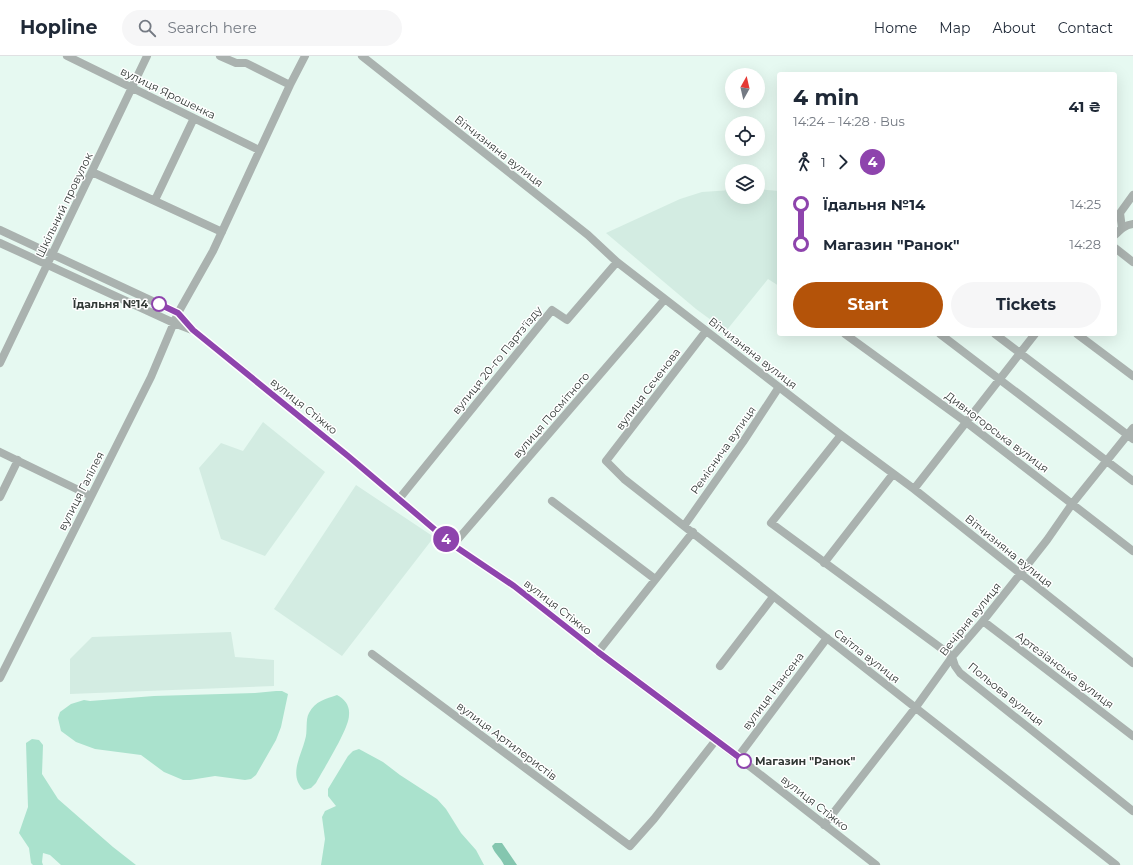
<!DOCTYPE html>
<meta charset="utf-8">
<style>
:root{--surface:#fff;--page:#f6f6f7;--text:#1f2937;--muted:#747a83;--line:#e0e1e3;--accent:#b45309}
body{margin:0;font-family:Montserrat,sans-serif;background:var(--page);color:var(--text);height:100vh;display:flex;flex-direction:column;font-size:15px;white-space:nowrap}
*{box-sizing:border-box;margin:0}
p{font-size:13px;color:var(--muted)}
.icon{flex:none;width:22px;height:22px;fill:none;stroke:currentColor;stroke-width:2;stroke-linecap:round;stroke-linejoin:round}
.map{position:relative;flex:1;overflow:hidden}
.sheet{position:absolute;left:777px;top:16px;width:340px;height:264px;display:flex;flex-direction:column;background:var(--surface);border-radius:4px;box-shadow:0 4px 16px #0002}
.sheet>*{flex:none}
.badge{padding:0 8px;border-radius:13px;font-size:14px;line-height:26px}
.needle{width:26px;rotate:8deg}
.buttons{position:absolute;left:725px;top:12px;display:grid;gap:8px}
.buttons a{display:grid;place-items:center;width:40px;height:40px;border-radius:50%;background:var(--surface);box-shadow:0 4px 16px #0002;font-size:20px}
.map>.badge{position:absolute;translate:-50% -50%;box-shadow:0 0 0 2px #fff}
.legs{display:flex;align-items:center;gap:6px;height:44px;padding:0 16px;font-size:13px}
.legs p{margin-inline-start:auto}
.head{display:flex;align-items:center;justify-content:space-between;height:68px;padding:0 16px}
h1{font-size:22px;font-weight:700;line-height:30px}
.cta{display:flex;gap:8px;margin-top:auto;padding:8px 16px}
.cta a{flex:1;height:46px;border-radius:24px;background:var(--accent);color:#fff;font-size:16px;font-weight:700;line-height:46px;text-align:center}
.cta a+a{background:var(--page);color:var(--text)}
ul{padding:0 16px;list-style:none}
li{display:flex;align-items:center;gap:14px;height:40px;font-size:15px}
li i{display:grid;place-items:center;width:6px;height:100%;margin:0 5px;background:currentColor}
li i::after{content:'';width:10px;height:10px;margin:-5px;border:3px solid;border-radius:50%;background:var(--surface)}
li p{margin-inline-start:auto}
li:first-child i{background:linear-gradient(#0000 50%,currentColor 0)}
li:last-child i{background:linear-gradient(currentColor 50%,#0000 0)}
header{display:flex;align-items:center;gap:24px;box-sizing:border-box;height:56px;padding:0 20px;background:var(--surface);border-bottom:1px solid var(--line)}
header strong{font-size:19px}
nav{display:flex;gap:22px;margin-inline-start:auto;font-size:14px}
.search{width:280px;height:36px;background:var(--page);display:flex;align-items:center;gap:10px;box-sizing:border-box;padding:0 14px;border-radius:22px;color:var(--muted);font-size:15px}
.map>svg:first-child{display:block}
.built{fill:#d3ece2}
.green{fill:#aae2cd}
.water{fill:#84c6af}
.lines{fill:none;stroke-linecap:round;stroke-linejoin:round}
.minor{stroke:#aab2af;stroke-width:8}
.line-1-casing{stroke:#fff;stroke-width:9}
.line-1{stroke:#8e44ad;stroke-width:6}
.stop-1-dot{fill:#fff;stroke:#8e44ad;stroke-width:2}
.labels{text-anchor:middle;stroke-width:3;stroke-linejoin:round;paint-order:stroke}
.street-label{font-size:11px;fill:#313835;stroke:#fff}
.stop-label{font-size:11px;font-weight:bold;fill:#313835;stroke:#fff;text-anchor:end}
</style>
<header>
<strong>Hopline</strong>
<div class="search"><svg class="icon" aria-label="search" viewBox="0 0 24 24"><circle cx="10" cy="10" r="6"/><path d="M15 15l6 6"/></svg>Search here</div>
<nav><a>Home</a><a>Map</a><a>About</a><a>Contact</a></nav>
</header>
<div class="map">
<svg width="1133" height="809" viewBox="0 0 1133 809">
<rect width="100%" height="100%" fill="#e6f9f1"/>
<!-- built -->
<path class="built" d="M758 133 779 135V230L768 223 726 275 696 253 606 177 680 143 702 136 732 134V141H758Z
M263 366 325 416 265 500 221 483 199 412 221 387 243 395Z
M356 429 434 481 342 600 274 553Z
M231 576 235 601 274 604V630L70 638V603L92 581Z"/>
<!-- green -->
<path class="green" d="M276 635H282L288 638 281 671 276 684 256 719 251 723 245 724 215 720 190 724H183L164 716 141 699 95 693 76 686 61 675 58 662 60 656 71 648 84 644 90 645 154 640 255 637Z
M337 639C345 643 350 650 349 659 349 673 324 712 316 727L311 732 304 734C288 720 301 700 305 684 308 676 305 664 309 657 315 645 326 643 337 639Z
M32 683 39 684 43 689 42 718 58 743 113 791 136 809H61L50 799 43 797 42 806 43 809H33L31 807 29 792 19 777 28 751 26 687Z
M359 693 383 706 400 719 437 743 446 753 461 777 476 794 484 809H321L325 783 322 761 325 755 336 750 328 740V733L348 700 353 695Z"/>
<!-- water -->
<path class="water" d="M495 787H502L517 809H504C501 802 494 797 492 790Z"/>
<g class="lines">
<!-- minor -->
<path class="minor" d="M67 0 259 94
M220 0 236 7H246L290 29
M362 0 588 179 617 206 841 379 914 433 1133 607
M92 116 222 176
M155 144 194 62
M1122 172 1120 157 1133 139
M0 174 178 257 193 274 348 400 453 489 514 530 598 596 716 684 876 809
M1115 179C1121 173 1125 169 1133 168
M0 187 174 267 192 274
M1115 192 1133 206
M706 275 606 405 624 423 1116 809
M845 278 966 366 1133 495
M940 278 1133 425
M995 278 1133 383
M1077 278 1133 320
M0 307 147 0
M841 379 771 467 949 598 952 601 955 610 960 617 1133 755
M0 396 91 440
M914 433 1035 278
M0 441 18 404
M399 443 552 254 567 264 617 206
M552 445 655 523
M684 470 743 386 779 331
M453 489 665 243
M824 507 893 418
M983 565 1133 680
M598 596 693 476
M372 598 630 790 654 763 716 684
M720 610 773 541
M0 622 151 321 178 257 213 195 290 29 305 0
M738 701 827 582
M824 769 916 651 952 601 983 565 1047 484 1072 448 1133 372"/>
</g>
<g class="lines">
<!-- line-1 casing -->
<g class="line-1-casing">
<path id="line-1" d="M159 248 178 257 193 274 348 400 453 489 514 530 598 596 744 705"/>
</g>
<!-- line-1 -->
<use href="#line-1" class="line-1"/>
</g>
<!-- markers -->
<g class="stop-1-dot">
<circle cx="159" cy="248" r="7"/>
<circle cx="744" cy="705" r="7"/>
</g>
<g class="labels">
<!-- street labels -->
<g class="street-label">
<text transform="translate(168 37) rotate(26)" y="4">вулиця Ярошенка</text>
<text transform="translate(499 95) rotate(38)" y="4">Вітчизняна вулиця</text>
<text transform="translate(64 149) rotate(-64)" y="4">Шкільний провулок</text>
<text transform="translate(753 297) rotate(38)" y="4">Вітчизняна вулиця</text>
<text transform="translate(497 304) rotate(-51)" y="4">вулиця 20-го Партз'їзду</text>
<text transform="translate(648 333) rotate(-53)" y="4">вулиця Сєченова</text>
<text transform="translate(304 350) rotate(39)" y="4">вулиця Стіжко</text>
<text transform="translate(551 359) rotate(-49)" y="4">вулиця Посмітного</text>
<text transform="translate(997 376) rotate(37)" y="4">Дивногорська вулиця</text>
<text transform="translate(723 394) rotate(-55)" y="4">Реміснича вулиця</text>
<text transform="translate(81 435) rotate(-63)" y="4">вулиця Галілея</text>
<text transform="translate(1009 495) rotate(39)" y="4">Вітчизняна вулиця</text>
<text transform="translate(558 551) rotate(38)" y="4">вулиця Стіжко</text>
<text transform="translate(970 563) rotate(-51)" y="4">Вечірня вулиця</text>
<text transform="translate(867 600) rotate(38)" y="4">Світла вулиця</text>
<text transform="translate(1065 614) rotate(37)" y="4">Артезіанська вулиця</text>
<text transform="translate(773 635) rotate(-53)" y="4">вулиця Нансена</text>
<text transform="translate(1006 638) rotate(39)" y="4">Польова вулиця</text>
<text transform="translate(507 685) rotate(37)" y="4">вулиця Артилеристів</text>
<text transform="translate(815 747) rotate(38)" y="4">вулиця Стіжко</text>
</g>
<!-- stop labels -->
<g class="stop-label">
<text x="148" y="252">Їдальня №14</text>
<text x="755" y="709" text-anchor="start">Магазин "Ранок"</text>
</g>
</g>
</svg>
<div class="buttons">
<a><svg class="needle" viewBox="-14 -14 28 28"><path d="M0-13l5 13h-10z" fill="#e53935"/><path d="M0 13l5-13h-10z" fill="#747a83"/></svg></a>
<a><svg class="icon" aria-label="locate" viewBox="0 0 24 24"><circle cx="12" cy="12" r="6"/><path d="M12 2v4M12 18v4M2 12h4M18 12h4"/></svg></a>
<a><svg class="icon" aria-label="layers" viewBox="0 0 24 24"><path d="M12 4l9 5-9 5-9-5zM3 14l9 5 9-5"/></svg></a>
</div>
<b class="badge" style="left:446px;top:483px;background:#8e44ad;color:#fff">4</b>
<section class="sheet">
<div class="head"><div><h1>4 min</h1><p>14:24 – 14:28 · Bus</p></div><b>41 ₴</b></div>
<div class="legs"><svg class="icon" aria-label="walk" viewBox="0 0 24 24"><circle cx="13" cy="4" r="2"/><path d="M13 8l-2 6 4 7M11 14l-3 7M7 12l3-4h3l4 4"/></svg>1<svg class="icon" aria-label="forward" viewBox="0 0 24 24"><path d="M9 5l7 7-7 7"/></svg><b class="badge" style="background:#8e44ad;color:#fff">4</b></div>
<ul>
<li><i style="color:#8e44ad"></i><b>Їдальня №14</b><p>14:25</p></li>
<li><i style="color:#8e44ad"></i><b>Магазин &quot;Ранок&quot;</b><p>14:28</p></li>
</ul>
<div class="cta"><a>Start</a><a>Tickets</a></div>
</section>
</div>
